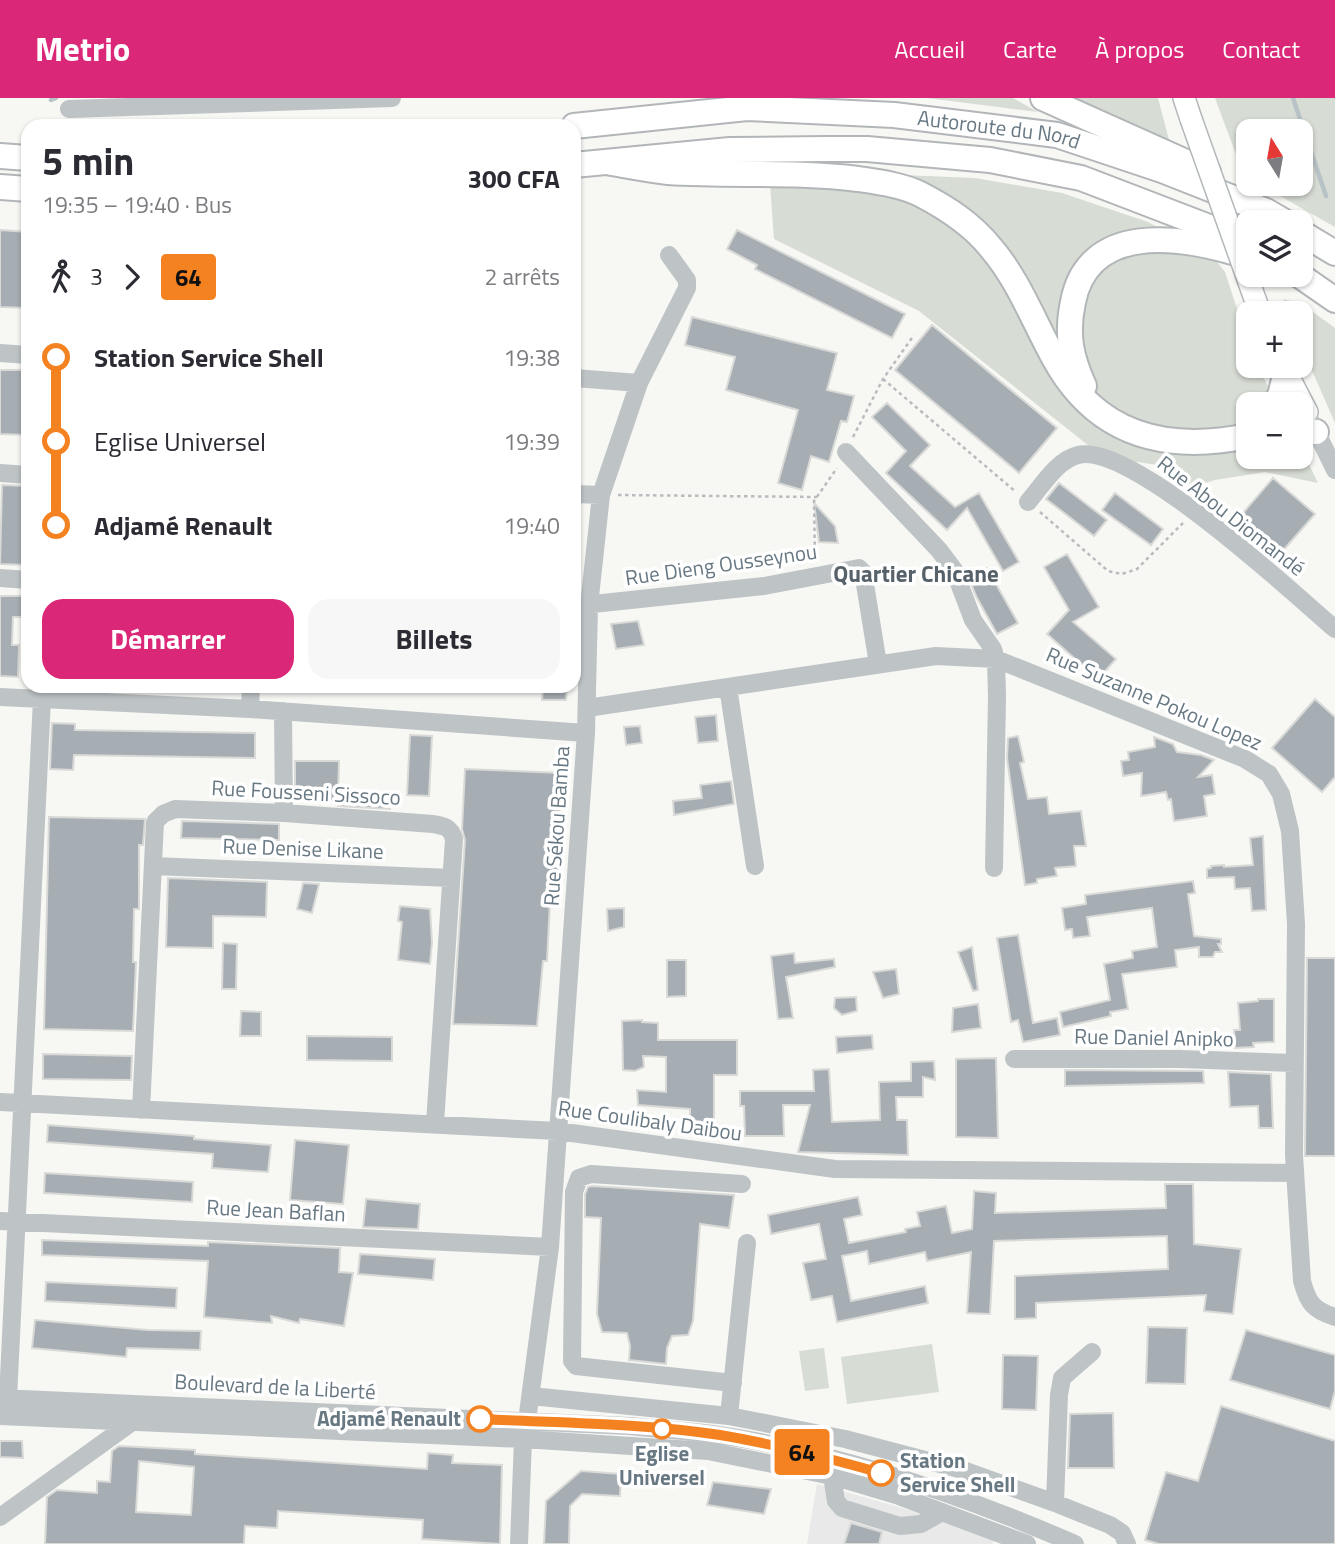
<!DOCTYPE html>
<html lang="fr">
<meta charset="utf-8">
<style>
:root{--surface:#fff;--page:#f7f7f7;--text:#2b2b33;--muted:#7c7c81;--accent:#db2777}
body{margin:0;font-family:"Titillium Web",sans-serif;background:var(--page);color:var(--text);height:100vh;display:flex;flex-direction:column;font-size:26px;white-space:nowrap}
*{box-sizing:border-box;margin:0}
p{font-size:23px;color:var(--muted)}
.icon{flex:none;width:38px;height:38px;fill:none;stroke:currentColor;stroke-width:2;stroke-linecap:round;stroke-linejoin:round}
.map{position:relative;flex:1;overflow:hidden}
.sheet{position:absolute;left:21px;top:21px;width:560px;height:574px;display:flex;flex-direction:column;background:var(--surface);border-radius:21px;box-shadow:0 2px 5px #0004}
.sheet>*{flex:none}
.badge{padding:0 14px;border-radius:5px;font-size:24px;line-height:46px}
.needle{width:46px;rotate:349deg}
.tools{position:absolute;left:1236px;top:21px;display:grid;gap:14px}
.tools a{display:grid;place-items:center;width:77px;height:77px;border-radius:14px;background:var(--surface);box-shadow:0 2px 5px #0004;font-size:35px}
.map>.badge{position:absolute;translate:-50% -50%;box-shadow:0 0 0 4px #fff}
.legs{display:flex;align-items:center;gap:10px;height:77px;padding:0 21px;font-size:23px}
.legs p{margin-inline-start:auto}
.overview{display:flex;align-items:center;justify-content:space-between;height:119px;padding:0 21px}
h1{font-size:38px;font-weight:700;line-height:52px}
.cta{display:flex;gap:14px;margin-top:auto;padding:14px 21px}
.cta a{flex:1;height:80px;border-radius:21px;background:var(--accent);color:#fff;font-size:28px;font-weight:700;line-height:80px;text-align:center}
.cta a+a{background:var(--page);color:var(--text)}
ul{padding:0 21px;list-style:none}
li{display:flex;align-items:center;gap:24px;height:84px;font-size:26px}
li i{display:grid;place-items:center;width:10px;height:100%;margin:0 9px;background:currentColor}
li i::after{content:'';width:18px;height:18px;margin:-9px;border:5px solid;border-radius:50%;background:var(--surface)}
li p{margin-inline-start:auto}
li:first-child i{background:linear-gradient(#0000 50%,currentColor 0)}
li:last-child i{background:linear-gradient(currentColor 50%,#0000 0)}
header{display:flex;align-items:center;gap:42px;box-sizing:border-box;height:98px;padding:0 35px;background:var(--accent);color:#fff}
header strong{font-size:33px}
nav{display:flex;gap:38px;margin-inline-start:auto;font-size:24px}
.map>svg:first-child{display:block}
.built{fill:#e8e9e8}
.green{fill:#d7dcd4}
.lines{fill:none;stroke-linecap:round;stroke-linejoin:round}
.stream{stroke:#b7c3c6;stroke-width:4.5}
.building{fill:#a6aeb3;stroke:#d9d9d7;stroke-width:2;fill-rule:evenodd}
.major-casing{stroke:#b2b7ba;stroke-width:24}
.highway-casing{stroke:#b2b6b9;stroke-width:28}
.path{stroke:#b9bcbe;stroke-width:2.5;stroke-dasharray:3.5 3.5;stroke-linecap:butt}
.minor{stroke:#bec3c6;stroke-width:18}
.major{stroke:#fff;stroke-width:21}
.highway{stroke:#fff;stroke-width:24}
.major-bridge-casing{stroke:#b2b7ba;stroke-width:24;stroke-linecap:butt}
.major-bridge{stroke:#fff;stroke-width:21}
.line-1-casing{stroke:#fff;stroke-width:16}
.line-1{stroke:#f58220;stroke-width:10}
.stop-1-dot{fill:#fff;stroke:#f58220;stroke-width:3.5}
.labels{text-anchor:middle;stroke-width:7;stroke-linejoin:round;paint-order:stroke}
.street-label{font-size:21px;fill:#687883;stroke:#fff}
.stop-label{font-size:21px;font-weight:bold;fill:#687883;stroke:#fff;text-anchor:end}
.neighbourhood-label{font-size:23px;font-weight:bold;fill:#566169;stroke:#fff}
</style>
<header>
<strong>Metrio</strong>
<nav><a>Accueil</a><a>Carte</a><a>À propos</a><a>Contact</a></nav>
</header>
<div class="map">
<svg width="1335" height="1446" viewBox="0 0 1335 1446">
<rect width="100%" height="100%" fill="#f7f7f4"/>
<!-- built -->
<path class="built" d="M817 1386 931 1418 994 1443 992 1446H807Z"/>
<!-- green -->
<path class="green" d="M927 0H1013L1038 14Z
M1067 0H1158L1169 42 1069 1Z
M1215 0H1335V129L1259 86H1300V33H1248V80L1244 78Z
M903 77 975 80 1062 95 1148 124 1213 159 1225 174 1248 245V268H1257L1278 306H1248V359H1300V348L1318 385 1265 374 1215 382 1184 391 1158 367 1103 359 919 213 774 141 770 86Z
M1283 201 1302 206 1335 230V325L1300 245V215H1289Z
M932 1246 939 1294 847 1306 841 1259Z
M824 1250 829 1290 805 1293 799 1253Z"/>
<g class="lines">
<!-- stream -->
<path class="stream" d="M1293 0 1326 98
M51 2 56 0"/>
</g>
<!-- building -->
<path class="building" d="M0 132 28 134V210L0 209Z
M737 132 905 216 892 240 755 171 757 167 727 151Z
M692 219 837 255 827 292 854 298 847 324 841 323 829 364 811 358 802 392 778 385 798 312 726 292 735 259 685 247Z
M932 227 1057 330 1019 375 895 272Z
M0 272H28V337L0 336Z
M887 305 930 347 910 368 955 409 979 395 1019 464 1003 473 967 410 947 432 886 375 906 353 872 319Z
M1273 380 1315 416 1279 457 1237 422Z
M1059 385 1107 422 1094 438 1046 401Z
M2 387 28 388V467L0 466Z
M1115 395 1163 431 1151 447 1102 412Z
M814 405 835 428 838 445 819 444Z
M1067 456 1099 509 1073 524 1116 561 1098 581 1047 536 1069 512 1044 469Z
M987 470 1018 525 997 536 976 498 969 480Z
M0 498H28V519H13L12 547H19L18 579 0 578Z
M638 523 644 547 616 551 611 526Z
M543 588H567L566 602H542Z
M1315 601 1335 619V679L1322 694 1272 650Z
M716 617 718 643 698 645 695 619Z
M52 625 75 626V632L255 635V660L74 657 73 672 50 671Z
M640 628 642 645 626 647 624 629Z
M410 637 432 638 429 698 407 697Z
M1018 638 1024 664 1020 665 1028 701 1047 699 1049 716 1081 713 1086 748H1074L1076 768 1055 770 1057 778 1037 781V785L1025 787 1007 660 1008 640Z
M1154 639 1173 646 1177 654 1201 657 1214 662 1198 679 1212 677 1215 696 1204 698 1207 718 1174 723 1171 701 1168 702 1166 694 1141 698 1142 675 1123 678 1121 663 1129 662 1128 654 1155 649Z
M295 663H339L338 703 295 702Z
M465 671 562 675 558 784H551L547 863H543L537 928 453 926 465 742 462 731Z
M731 683 734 706 674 717 673 703 702 700 700 687Z
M340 700 390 701V711L338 708Z
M49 719 145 721 143 747H139V811H134L133 864H136L133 933 44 931Z
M182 723 279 726V742L181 740Z
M1263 738 1266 812 1252 813 1250 790 1235 791 1234 779 1207 780V771L1211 770V768L1224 767V769L1253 767 1250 740Z
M168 780 267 784 266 819 213 818V850L166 849Z
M1193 783 1195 795 1188 796 1194 838 1221 841V846H1218L1222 854H1215L1213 859H1199V849L1175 852 1177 869 1122 876 1128 911 1110 914 1111 918 1063 929 1060 914 1110 902 1104 866 1133 860 1132 853 1157 849 1152 810 1087 819 1090 838 1073 840 1072 831 1065 832 1062 810 1086 806 1085 797Z
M303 785 319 786 312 815 297 811Z
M400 808 430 811 432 844 430 866 398 862 402 824 398 823Z
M624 810V829L608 833 607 811Z
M1018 837 1033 925 1057 920 1060 937 1023 944 1018 922 1011 924 997 840Z
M223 845 237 846 236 891H222Z
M972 849 978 892 973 893 958 854Z
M794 855 795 865 834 861 835 869 786 879 793 920 778 921 771 858Z
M1307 860H1335V1058H1305Z
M667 862H686V898L667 899Z
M896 871 899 896 883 900 873 874Z
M856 899 857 913 842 917 834 910 835 900Z
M1258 901H1274V944L1253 945 1254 949 1235 950 1234 932H1240L1238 905 1258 903Z
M978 906 981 930 952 934 953 910Z
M241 913 261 914V938H240Z
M642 922V924L658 925V942H737V977H714V1033H690V1011L638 1007 637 992 666 994V959L643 958 644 969 635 973 623 972 622 923Z
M872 937 873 951 837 955 836 939Z
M307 938 392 939V963L307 962Z
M43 956 132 958 131 982 43 981Z
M996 960 998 1040 956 1039V961Z
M934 963 935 982 923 979V999H896L897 1022H907L908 1057 798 1054 810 1007H783L784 1038H745L744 1008H740V993H814L813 972 829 971 832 1024 880 1022 879 984 911 983V964Z
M1065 972 1203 973 1204 985 1065 988Z
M1228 974 1271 976 1273 1030H1259L1258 1008 1230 1009Z
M48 1027 194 1038V1041L271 1047 268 1074 212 1070 213 1056 47 1044Z
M295 1042 349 1047 343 1106 290 1102Z
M45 1075 193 1084 192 1104 44 1095Z
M1165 1086H1193L1194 1146 1241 1151 1233 1216 1204 1213 1206 1197 1036 1205V1220L1015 1221V1178L1168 1171 1167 1138 994 1143 990 1216 967 1215 971 1154 927 1163 925 1154 869 1166 867 1153 842 1158 851 1203 925 1188 928 1205 837 1224 832 1198 811 1202 803 1165 826 1161 819 1126 771 1136 768 1117 858 1099 862 1117 844 1121 849 1145 906 1134 905 1131 920 1128 917 1114 946 1108 952 1135 972 1131 974 1093 996 1095 995 1115 1166 1110Z
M592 1088 734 1097 729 1130 700 1126 693 1223 688 1237 672 1238 667 1250 666 1266 629 1262 630 1248 627 1235 602 1234 597 1216 601 1120 585 1119V1096L588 1089Z
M366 1101 420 1106 418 1131 363 1129Z
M42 1142 208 1148V1144L340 1150 339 1174 353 1175 344 1228 300 1221 299 1225 271 1218 272 1225 204 1219 208 1163 42 1157Z
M360 1156 435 1161 433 1182 358 1176Z
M46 1184 177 1190 176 1210 45 1203Z
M35 1222 148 1232 201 1233 200 1252 127 1250 126 1259 32 1250Z
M1148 1229 1187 1230 1185 1286 1146 1285Z
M1246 1232 1335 1257V1293L1330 1311 1230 1282Z
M1003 1257 1038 1258 1036 1312 1002 1311Z
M1221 1308 1335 1343V1446H1159L1145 1442 1166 1374 1198 1383Z
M1113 1315 1114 1370H1068L1070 1316Z
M0 1343H22L23 1360 0 1359Z
M119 1348 195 1352V1356L427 1371 428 1355 453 1357 452 1365 502 1367 500 1446 422 1441 423 1422 278 1413 277 1430 245 1428 244 1446H45L47 1399 57 1392 97 1395V1383L110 1384 112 1353ZM139 1363 194 1369 191 1417 136 1414Z
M581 1373 621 1376 620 1398 582 1396 570 1408 569 1446H544L546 1403Z
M713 1384 771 1391 764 1416 707 1407Z
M851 1425 882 1434 879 1446H844Z"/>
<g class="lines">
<!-- major casing -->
<g class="major-casing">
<path id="major" d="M1184 0 1191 21
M1283 268 1307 314"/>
</g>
<!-- highway casing -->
<g class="highway-casing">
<g id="highway">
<path d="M1043 0 1208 74"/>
<path id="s1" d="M574 28 747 10 894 17 1057 37 1162 72 1266 113 1285 124"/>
<path d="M0 58 28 60"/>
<path d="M611 65C630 68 649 72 668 74 732 78 795 73 858 81 878 84 902 87 920 96 947 110 972 126 991 150 1018 181 1034 224 1054 260 1096 337 1165 355 1248 338"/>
<path d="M574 67 730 52 825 51H867L990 62 1081 80 1248 144"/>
<path d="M0 89 28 91"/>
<path d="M1300 134 1335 155"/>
<path d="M1299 177 1335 202"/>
<path d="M1084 288C1071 259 1066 237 1073 204 1088 125 1178 138 1236 155"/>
<path d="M1274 306 1280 298 1286 274"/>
<path d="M1300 332 1316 334"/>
</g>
</g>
<!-- path -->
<path class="path" d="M883 281 1016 394
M853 339 883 281 914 237
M618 397 817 399
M1040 414 1108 473 1122 476 1137 471 1183 425
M815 461 814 403 837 370"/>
<!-- minor -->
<path class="minor" d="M69 11 392 0
M0 255 28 257
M574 280 639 285
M1312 325 1335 372
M846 354 939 452 954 472 973 522 993 551 996 561 997 598 994 770
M0 375 28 377
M574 396 601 397
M1028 404C1042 388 1057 362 1078 357 1130 343 1292 494 1335 531
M0 480 28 482
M574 508 764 488 859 470 863 474 878 566
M728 589 755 768
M0 599 250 611 586 635
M587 610 936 558 996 561 1245 661 1269 676 1281 696 1290 733 1296 826 1294 1057 1302 1183C1308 1205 1313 1212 1335 1219
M250 611 251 588
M283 613 284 715
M153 768 451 780
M1014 961H1179L1295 965
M0 1004 557 1033 835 1071 1294 1075
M141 1012 155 724 163 716 175 711 284 715 433 726C444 728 451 729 454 741L435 1025
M0 1123 550 1149
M733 1285 576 1268 572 1263 574 1094 579 1080 591 1076 742 1086
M531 1298 729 1318 845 1341 963 1372 1055 1405 1110 1427 1122 1435 1127 1446
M0 1300 629 1328C659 1331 689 1333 719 1337 842 1355 962 1397 1075 1446
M8 1300 42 601
M0 1318 523 1341 708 1353 832 1378 899 1398 1027 1446
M729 1318 747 1145
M832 1378 836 1403 842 1410 900 1428 921 1426 942 1414
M1055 1405 1059 1297 1062 1280 1092 1254
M0 1419 135 1322
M519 1446 523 1341 527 1323 550 1149 586 635 589 508 601 397 639 285 687 190V182L669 157"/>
<!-- major -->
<use href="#major" class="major"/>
<!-- highway -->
<use href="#highway" class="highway"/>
<!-- major-bridge casing -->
<g class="major-bridge-casing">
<path id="major-bridge" d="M1191 21 1260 215"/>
</g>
<!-- major-bridge -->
<use href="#major-bridge" class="major-bridge"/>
</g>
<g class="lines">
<!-- line-1 casing -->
<g class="line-1-casing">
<path id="line-1" d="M480 1321C560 1325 641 1325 720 1337 774 1346 828 1360 881 1375"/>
</g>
<!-- line-1 -->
<use href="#line-1" class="line-1"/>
</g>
<!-- markers -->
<g class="stop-1-dot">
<circle cx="480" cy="1321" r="12"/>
<circle cx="662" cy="1331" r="9"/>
<circle cx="881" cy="1375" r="12"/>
</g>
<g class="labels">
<!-- street labels -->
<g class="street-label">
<text dy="7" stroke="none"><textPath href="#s1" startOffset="427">Autoroute du Nord</textPath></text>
<text transform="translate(1231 418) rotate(38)" y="7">Rue Abou Diomandé</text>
<text transform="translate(721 467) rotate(-8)" y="7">Rue Dieng Ousseynou</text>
<text transform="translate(1154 601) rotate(23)" y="7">Rue Suzanne Pokou Lopez</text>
<text transform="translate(306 695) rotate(3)" y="7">Rue Fousseni Sissoco</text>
<text transform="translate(557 728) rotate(-86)" y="7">Rue Sékou Bamba</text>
<text transform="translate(303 751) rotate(2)" y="7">Rue Denise Likane</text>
<text transform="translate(1154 940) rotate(1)" y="7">Rue Daniel Anipko</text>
<text transform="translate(650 1023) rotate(8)" y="7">Rue Coulibaly Daibou</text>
<text transform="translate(276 1113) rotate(3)" y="7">Rue Jean Baflan</text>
<text transform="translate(275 1289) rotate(3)" y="7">Boulevard de la Liberté</text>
</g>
<!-- stop labels -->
<g class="stop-label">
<text x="461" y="1328">Adjamé Renault</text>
<text x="662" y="1363" text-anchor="middle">Eglise<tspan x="662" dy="24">Universel</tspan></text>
<text x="900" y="1370" text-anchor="start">Station<tspan x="900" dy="24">Service Shell</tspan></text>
</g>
<!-- neighbourhood labels -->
<g class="neighbourhood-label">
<text x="916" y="484">Quartier Chicane</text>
</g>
</g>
</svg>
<div class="tools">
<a><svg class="needle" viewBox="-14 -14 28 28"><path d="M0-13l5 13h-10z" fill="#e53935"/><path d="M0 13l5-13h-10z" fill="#7c7c81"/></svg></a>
<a><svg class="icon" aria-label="layers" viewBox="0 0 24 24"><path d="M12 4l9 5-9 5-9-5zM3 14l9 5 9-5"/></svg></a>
<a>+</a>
<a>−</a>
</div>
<b class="badge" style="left:802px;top:1354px;background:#f58220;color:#111">64</b>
<section class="sheet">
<div class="overview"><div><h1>5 min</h1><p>19:35 – 19:40 · Bus</p></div><b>300 CFA</b></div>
<div class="legs"><svg class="icon" aria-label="walk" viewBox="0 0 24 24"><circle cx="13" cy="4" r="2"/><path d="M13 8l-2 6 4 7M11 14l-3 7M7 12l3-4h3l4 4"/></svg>3<svg class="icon" aria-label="forward" viewBox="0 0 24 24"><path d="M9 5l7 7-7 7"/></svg><b class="badge" style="background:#f58220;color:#111">64</b><p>2 arrêts</p></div>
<ul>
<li><i style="color:#f58220"></i><b>Station Service Shell</b><p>19:38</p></li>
<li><i style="color:#f58220"></i><span>Eglise Universel</span><p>19:39</p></li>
<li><i style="color:#f58220"></i><b>Adjamé Renault</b><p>19:40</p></li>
</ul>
<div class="cta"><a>Démarrer</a><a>Billets</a></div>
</section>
</div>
